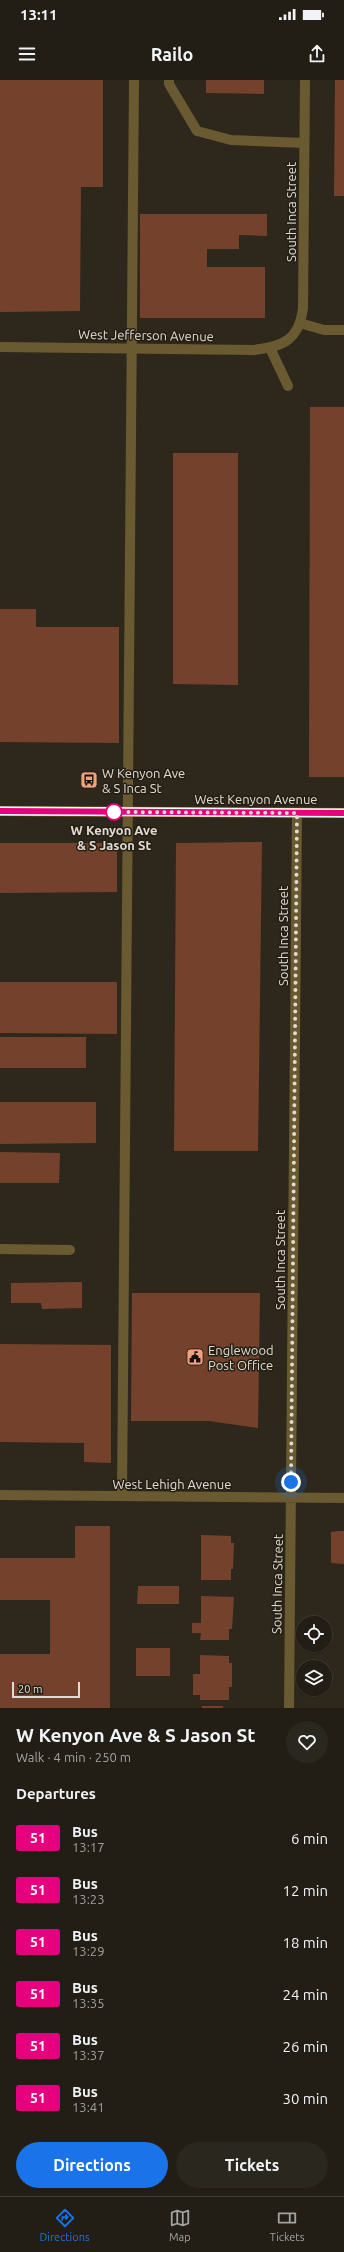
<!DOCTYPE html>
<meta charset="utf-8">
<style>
:root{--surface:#221e15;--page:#2a271e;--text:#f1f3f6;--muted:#a2a2a0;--line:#3f3c34;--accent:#1a73e8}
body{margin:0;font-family:Ubuntu,sans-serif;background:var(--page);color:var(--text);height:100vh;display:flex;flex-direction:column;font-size:15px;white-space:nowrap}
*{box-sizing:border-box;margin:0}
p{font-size:13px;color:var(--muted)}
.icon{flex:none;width:22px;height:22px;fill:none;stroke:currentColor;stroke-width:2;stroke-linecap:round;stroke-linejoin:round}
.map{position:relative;height:1628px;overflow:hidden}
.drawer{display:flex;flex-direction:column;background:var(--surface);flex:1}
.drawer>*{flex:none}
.badge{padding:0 8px;border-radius:3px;font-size:14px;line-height:26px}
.fabs{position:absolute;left:296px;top:1536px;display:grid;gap:8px}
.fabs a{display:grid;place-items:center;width:36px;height:36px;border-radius:50%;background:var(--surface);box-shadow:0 1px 3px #0004,0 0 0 1px var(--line);font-size:20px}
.scale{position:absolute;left:12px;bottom:10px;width:68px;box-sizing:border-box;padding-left:4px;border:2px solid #e0dcd4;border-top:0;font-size:11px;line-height:14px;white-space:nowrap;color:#e0dcd4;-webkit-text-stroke:3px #241e13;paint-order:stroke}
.you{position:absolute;width:20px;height:20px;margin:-10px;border:3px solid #fff;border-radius:50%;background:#1a73e8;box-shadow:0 0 0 6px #1a73e833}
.map>.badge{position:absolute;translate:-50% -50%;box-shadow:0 0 0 2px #fff}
h2{padding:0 16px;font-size:15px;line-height:36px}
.round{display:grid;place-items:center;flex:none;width:42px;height:42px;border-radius:21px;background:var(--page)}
.headline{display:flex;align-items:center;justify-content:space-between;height:68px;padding:0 16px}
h1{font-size:19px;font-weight:600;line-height:30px}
.cta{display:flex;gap:8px;margin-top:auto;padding:8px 16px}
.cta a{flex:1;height:46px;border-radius:24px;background:var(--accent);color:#fff;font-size:16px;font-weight:600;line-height:46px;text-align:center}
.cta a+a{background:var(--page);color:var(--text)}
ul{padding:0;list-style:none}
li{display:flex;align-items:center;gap:12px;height:52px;padding:0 16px}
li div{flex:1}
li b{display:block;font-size:15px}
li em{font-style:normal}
li .badge{min-width:44px;font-weight:700;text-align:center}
.status{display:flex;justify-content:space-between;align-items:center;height:28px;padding:0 20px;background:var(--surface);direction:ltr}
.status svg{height:11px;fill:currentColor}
header{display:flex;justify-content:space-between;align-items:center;height:52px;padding:0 16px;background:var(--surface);font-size:18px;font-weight:600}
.tabs{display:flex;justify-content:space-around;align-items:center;height:56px;border-top:1px solid var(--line);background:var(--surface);font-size:11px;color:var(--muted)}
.tabs a{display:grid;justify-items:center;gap:2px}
.tabs .active{color:var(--accent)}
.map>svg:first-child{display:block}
.building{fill:#74412d}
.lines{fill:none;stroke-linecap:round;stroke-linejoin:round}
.lane{stroke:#6a5a31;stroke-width:10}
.street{stroke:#6a5a31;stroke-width:10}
.secondary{stroke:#8e752f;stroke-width:10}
.line-casing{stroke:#fff;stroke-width:9}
.line{stroke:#e6007e;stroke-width:6}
.walk{stroke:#e0dcd4;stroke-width:4;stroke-dasharray:0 7.2}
.stop-dot{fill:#fff;stroke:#e6007e;stroke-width:2}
.labels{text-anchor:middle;stroke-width:3;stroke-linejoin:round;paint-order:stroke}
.street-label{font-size:13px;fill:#e0dcd4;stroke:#241e13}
.poi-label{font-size:13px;fill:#e0dcd4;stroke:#241e13;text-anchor:start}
.stop-label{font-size:13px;font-weight:bold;fill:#e0dcd4;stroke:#241e13}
</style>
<div class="status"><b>13:11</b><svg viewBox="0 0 49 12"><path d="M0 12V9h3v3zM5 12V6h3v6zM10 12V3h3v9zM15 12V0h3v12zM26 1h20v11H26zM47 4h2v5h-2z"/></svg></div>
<header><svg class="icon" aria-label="menu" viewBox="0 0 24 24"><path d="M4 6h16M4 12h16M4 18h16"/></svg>Railo<svg class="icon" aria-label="share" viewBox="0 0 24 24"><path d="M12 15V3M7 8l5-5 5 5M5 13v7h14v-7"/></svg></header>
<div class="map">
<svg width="344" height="1628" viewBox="0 0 344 1628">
<rect width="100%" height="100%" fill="#2e281c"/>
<!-- building -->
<path class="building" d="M0 0H103V107H81L80 231 0 232Z
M206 0H264V14L206 13Z
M335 0H344V116H334Z
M140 134H267V156L239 155V169H207V187H265V238H140Z
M310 327H344V697H309Z
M173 373H238V605L173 604Z
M0 529H36V547H119V663L0 662Z
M262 762 258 1071H174L176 763Z
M0 763H117V812L0 813Z
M0 902H117V954L0 953Z
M0 957H86V988H0Z
M0 1022H96V1063L0 1064Z
M0 1072 60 1073 59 1103H0Z
M82 1202V1228L42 1229 41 1223H11V1203Z
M132 1213H260L258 1348 209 1341H131Z
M0 1264 111 1265V1383L84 1382V1363L0 1362Z
M75 1446H110V1628H0V1574H50V1520H0V1478H75Z
M339 1451H344V1484L331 1483V1452Z
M201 1455 231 1456V1463H234L233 1489H231V1500H201Z
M138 1506H179V1524H137Z
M201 1516 234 1517 232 1549H229V1560H200L201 1553H192V1543H201Z
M136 1568H170V1596H136Z
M200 1575 229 1576V1583H232V1607H229V1620H200V1615H193V1594H200Z
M202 1626H223V1628H202Z"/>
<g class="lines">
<!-- lane -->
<path class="lane" d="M169 0V4L197 51 231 60 304 63
M300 243 324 250H344
M270 268 288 306
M0 1169 70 1170
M122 1416 134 0"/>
<!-- street -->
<path class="street" d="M0 267 253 270C283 267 299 260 303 228L305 0
M0 1415 344 1418
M289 1628 297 733"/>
<!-- secondary -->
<path class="secondary" d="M0 731 344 733"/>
</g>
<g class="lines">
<!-- line casing -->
<g class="line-casing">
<path id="line" d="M0 731 344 733"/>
</g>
<!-- line -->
<use href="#line" class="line"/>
<!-- walk -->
<path class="walk" d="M114 732 297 733 291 1402"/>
</g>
<!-- icons -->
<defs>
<g id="bus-square" transform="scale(0.9)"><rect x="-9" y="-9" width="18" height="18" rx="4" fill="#f1a17d" stroke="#241e13"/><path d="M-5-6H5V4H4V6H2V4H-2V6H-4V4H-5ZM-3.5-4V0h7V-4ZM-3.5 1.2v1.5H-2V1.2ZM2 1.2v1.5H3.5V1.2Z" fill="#111"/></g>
<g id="civic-square" transform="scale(0.9)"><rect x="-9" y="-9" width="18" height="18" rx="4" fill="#f1a17d" stroke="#241e13"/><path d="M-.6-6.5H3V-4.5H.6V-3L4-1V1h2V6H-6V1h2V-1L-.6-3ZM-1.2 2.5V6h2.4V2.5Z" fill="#111"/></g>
</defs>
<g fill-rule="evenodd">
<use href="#bus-square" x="89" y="700"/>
<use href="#civic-square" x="195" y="1277"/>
</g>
<!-- markers -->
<circle class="stop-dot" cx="114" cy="732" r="8"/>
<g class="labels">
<!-- street labels -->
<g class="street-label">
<text transform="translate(291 132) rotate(-90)" y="5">South Inca Street</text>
<text transform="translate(146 255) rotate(1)" y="5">West Jefferson Avenue</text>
<text x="256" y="724">West Kenyon Avenue</text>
<text transform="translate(283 856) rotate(-90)" y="5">South Inca Street</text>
<text transform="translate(280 1180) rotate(-90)" y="5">South Inca Street</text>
<text x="172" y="1409">West Lehigh Avenue</text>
<text transform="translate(277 1504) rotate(-89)" y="5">South Inca Street</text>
</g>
<!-- poi labels -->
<g class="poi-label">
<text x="102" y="698">W Kenyon Ave<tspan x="102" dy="15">&amp; S Inca St</tspan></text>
<text x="208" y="1275">Englewood<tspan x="208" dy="15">Post Office</tspan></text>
</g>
<!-- stop labels -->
<g class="stop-label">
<text x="114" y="755">W Kenyon Ave<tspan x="114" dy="15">&amp; S Jason St</tspan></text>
</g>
</g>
</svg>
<div class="fabs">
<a><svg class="icon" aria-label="locate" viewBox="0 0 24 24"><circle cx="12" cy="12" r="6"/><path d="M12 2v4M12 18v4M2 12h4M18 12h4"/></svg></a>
<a><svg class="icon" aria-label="layers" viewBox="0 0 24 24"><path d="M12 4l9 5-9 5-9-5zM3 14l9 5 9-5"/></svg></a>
</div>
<div class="scale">20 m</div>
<div class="you" style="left:291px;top:1402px"></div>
</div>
<section class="drawer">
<div class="headline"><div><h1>W Kenyon Ave &amp; S Jason St</h1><p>Walk · 4 min · 250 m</p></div><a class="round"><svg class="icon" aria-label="heart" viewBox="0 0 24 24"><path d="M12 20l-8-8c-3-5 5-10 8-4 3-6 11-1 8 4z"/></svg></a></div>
<h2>Departures</h2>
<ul>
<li><span class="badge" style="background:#e6007e;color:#fff">51</span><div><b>Bus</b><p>13:17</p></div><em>6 min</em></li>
<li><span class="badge" style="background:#e6007e;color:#fff">51</span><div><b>Bus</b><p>13:23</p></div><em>12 min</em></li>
<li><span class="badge" style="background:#e6007e;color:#fff">51</span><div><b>Bus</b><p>13:29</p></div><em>18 min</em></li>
<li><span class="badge" style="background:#e6007e;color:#fff">51</span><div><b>Bus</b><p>13:35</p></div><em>24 min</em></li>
<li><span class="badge" style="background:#e6007e;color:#fff">51</span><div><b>Bus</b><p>13:37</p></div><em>26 min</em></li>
<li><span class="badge" style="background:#e6007e;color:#fff">51</span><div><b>Bus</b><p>13:41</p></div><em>30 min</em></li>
</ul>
<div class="cta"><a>Directions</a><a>Tickets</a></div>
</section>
<nav class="tabs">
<a class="active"><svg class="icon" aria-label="directions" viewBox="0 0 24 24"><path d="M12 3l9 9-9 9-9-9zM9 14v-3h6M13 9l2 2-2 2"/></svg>Directions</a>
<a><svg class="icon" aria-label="map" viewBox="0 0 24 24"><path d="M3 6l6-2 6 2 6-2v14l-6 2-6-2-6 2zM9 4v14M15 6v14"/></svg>Map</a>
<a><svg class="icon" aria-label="tickets" viewBox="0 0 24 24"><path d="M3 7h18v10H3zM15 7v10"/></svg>Tickets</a>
</nav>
